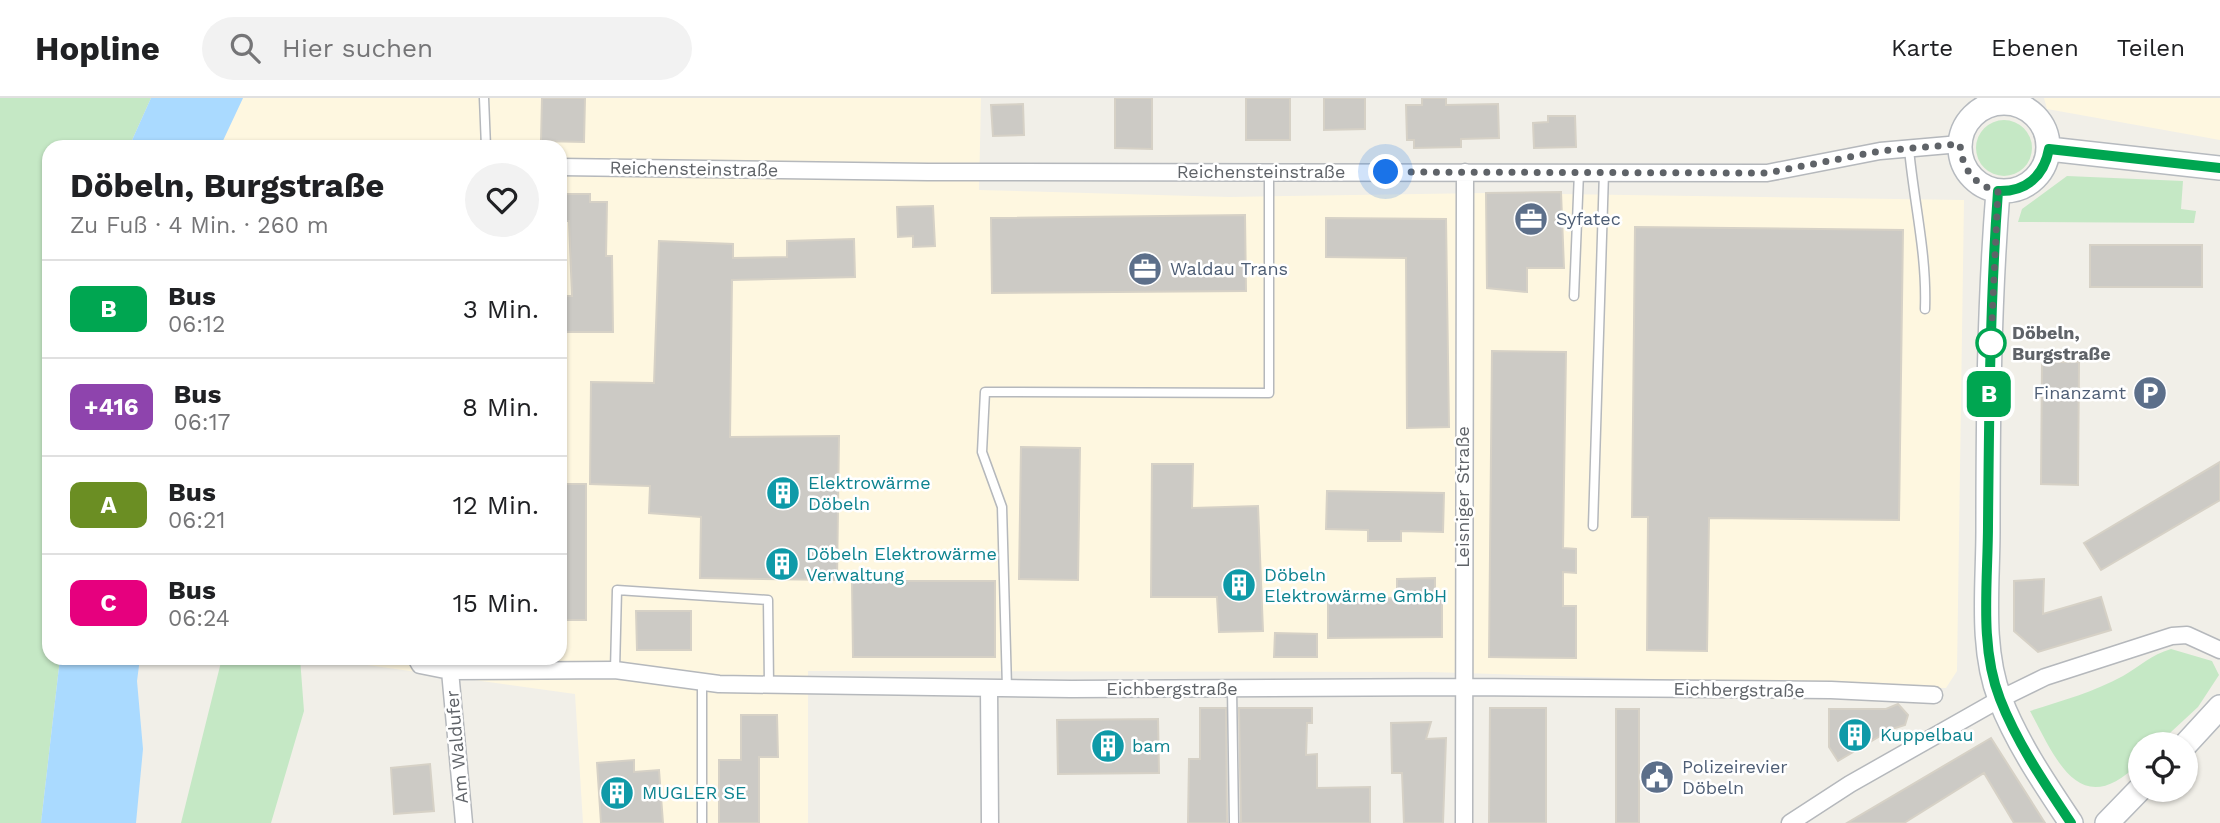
<!DOCTYPE html>
<html lang="de">
<meta charset="utf-8">
<style>
:root{--surface:#fff;--page:#f2f2f2;--text:#202124;--muted:#757577;--line:#e0e0e0}
body{margin:0;font-family:"Work Sans",sans-serif;background:var(--page);color:var(--text);height:100vh;display:flex;flex-direction:column;font-size:26px;white-space:nowrap}
*{box-sizing:border-box;margin:0}
p{font-size:23px;color:var(--muted)}
.icon{flex:none;width:38px;height:38px;fill:none;stroke:currentColor;stroke-width:2;stroke-linecap:round;stroke-linejoin:round}
.map{position:relative;flex:1;overflow:hidden}
.details{position:absolute;left:42px;top:42px;width:525px;height:525px;display:flex;flex-direction:column;background:var(--surface);border-radius:21px;box-shadow:0 2px 5px #0004}
.details>*{flex:none}
.badge{padding:0 14px;border-radius:10px;font-size:24px;line-height:46px}
.fabs{position:absolute;left:2128px;top:634px;display:grid;gap:14px}
.fabs a{display:grid;place-items:center;width:70px;height:70px;border-radius:50%;background:var(--surface);box-shadow:0 2px 5px #0004;font-size:35px}
.you{position:absolute;width:35px;height:35px;margin:-18px;border:5px solid #fff;border-radius:50%;background:#1a73e8;box-shadow:0 0 0 10px #1a73e833}
.map>.badge{position:absolute;translate:-50% -50%;box-shadow:0 0 0 4px #fff}
.round{display:grid;place-items:center;flex:none;width:74px;height:74px;border-radius:37px;background:var(--page)}
.summary{display:flex;align-items:center;justify-content:space-between;height:119px;padding:0 28px}
h1{font-size:33px;font-weight:700;line-height:52px}
ul{padding:0;list-style:none}
li{display:flex;align-items:center;gap:21px;height:98px;padding:0 28px;border-top:2px solid var(--line)}
li div{flex:1}
li b{display:block;font-size:26px}
li em{font-style:normal}
li .badge{min-width:77px;font-weight:700;text-align:center}
header{display:flex;align-items:center;gap:42px;box-sizing:border-box;height:98px;padding:0 35px;background:var(--surface);border-bottom:2px solid var(--line)}
header strong{font-size:33px}
nav{display:flex;gap:38px;margin-inline-start:auto;font-size:24px}
.search{width:490px;height:63px;background:var(--page);display:flex;align-items:center;gap:18px;box-sizing:border-box;padding:0 24px;border-radius:38px;color:var(--muted);font-size:26px}
.map>svg:first-child{display:block}
.commercial{fill:#fef7e0}
.green{fill:#c5e8c5}
.water{fill:#aadaff}
.building{fill:#cccac5;stroke:#d6d1c6;stroke-width:2}
.lines{fill:none;stroke-linecap:round;stroke-linejoin:round}
.service-casing{stroke:#b5b8bc;stroke-width:11}
.minor-casing{stroke:#b5b8bc;stroke-width:19}
.secondary-casing{stroke:#b6babf;stroke-width:26}
.service{stroke:#fff;stroke-width:8}
.minor{stroke:#fff;stroke-width:16}
.secondary{stroke:#fff;stroke-width:23}
.line-casing{stroke:#fff;stroke-width:16}
.line{stroke:#00a651;stroke-width:10}
.walk{stroke:#5f6368;stroke-width:7;stroke-dasharray:0 12.6}
.stop-dot{fill:#fff;stroke:#00a651;stroke-width:3.5}
.labels{text-anchor:middle;stroke-width:5;stroke-linejoin:round;paint-order:stroke}
.street-label{font-size:18px;fill:#5f6368;stroke:#fff}
.service-label{font-size:18px;fill:#4e5e75;stroke:#fff;text-anchor:start}
.stop-label{font-size:18px;font-weight:bold;fill:#5f6368;stroke:#fff;text-anchor:start}
.culture-label{font-size:18px;fill:#0d838f;stroke:#fff;text-anchor:start}
</style>
<header>
<strong>Hopline</strong>
<div class="search"><svg class="icon" aria-label="search" viewBox="0 0 24 24"><circle cx="10" cy="10" r="6"/><path d="M15 15l6 6"/></svg>Hier suchen</div>
<nav><a>Karte</a><a>Ebenen</a><a>Teilen</a></nav>
</header>
<div class="map">
<svg width="2220" height="725" viewBox="0 0 2220 725">
<rect width="100%" height="100%" fill="#f1efe8"/>
<!-- commercial -->
<path class="commercial" d="M243 0H981L979 92 1229 99 1486 95 1964 102 1957 573 1946 590 1431 574 808 573V725H583L575 596 317 560H560V49H394L372 43 370 49H220Z
M2044 0H2220V42L2047 11Z"/>
<!-- green -->
<path class="green" d="M0 0H151L129 49H49V404L42 419 49 472V560H60L41 725H0Z
M1976 50a28 28 0 1 1 56 0a28 28 0 1 1-56 0Z
M2067 78 2183 83 2181 111 2196 113 2194 125 2018 124 2022 111Z
M2171 551 2212 563 2219 577 2198 609 2158 646H2140V664C2081 724 2057 664 2030 613 2061 603 2094 594 2123 578 2140 568 2151 557 2171 551Z
M222 560H300L304 613 271 725H181Z"/>
<!-- water -->
<path class="water" d="M151 0H243L220 49H129Z
M60 560H140L137 583 143 651 136 725H41Z"/>
<!-- building -->
<path class="building" d="M542 0H585L584 44 541 43Z
M1115 0H1152V51L1115 50Z
M1246 0H1290V42H1246Z
M1324 0H1365V31L1324 32Z
M1422 0H1446V7L1498 6 1499 40 1461 41V49L1414 50V42H1407L1406 7H1422Z
M1023 6 1024 37 993 38 991 7Z
M1548 18H1575L1576 49 1534 50 1533 25 1548 24Z
M1561 94 1564 170H1527V194L1487 190 1486 95Z
M560 96H590V104H607L606 158H612L613 234H560V198H572L569 123H560Z
M933 108 935 148 913 149V138L898 139 897 109Z
M1245 117 1246 193 992 195 991 120Z
M1326 120 1446 121 1449 329 1407 330 1406 160 1326 159Z
M1635 129 1903 132 1899 422 1709 420 1707 553 1647 552 1648 419H1632Z
M854 141 855 179 732 182 730 339 839 338 837 482 700 480 701 419 649 415 650 388 590 386 591 284 654 285 659 143 733 146V160L787 159V143Z
M2090 147H2202V189H2090Z
M1492 253 1566 254 1563 450 1576 451V475L1563 474V508H1576V560L1489 559Z
M2042 264H2079L2078 387 2041 386Z
M1021 349 1080 350 1078 482 1019 481Z
M2220 364V402L2101 472 2084 445Z
M1152 366H1193L1192 410 1258 408 1263 533 1219 534 1217 499H1151Z
M560 386H586V522H560Z
M1327 393 1444 395 1443 434 1401 433V443H1368V432L1326 431Z
M1435 480V500H1442V539L1328 540V501L1397 500V481Z
M2044 481 2043 516 2101 499 2111 532 2038 554 2014 533V483Z
M852 483H995V559H853Z
M636 513H691V552H637Z
M1275 535 1317 536V559H1274Z
M1898 606 1908 617 1905 627 1892 631 1838 663 1829 649V611H1886Z
M1200 610H1226L1227 725H1188L1189 661H1200Z
M1239 610H1312V625H1307L1306 657 1317 656V690L1370 689V725H1241Z
M1490 610H1546V725H1489Z
M1616 611H1639V725H1616Z
M741 617H777L778 659H759V725H719V662H741Z
M1158 621 1159 675 1058 676 1057 622Z
M1431 624 1426 641 1446 640 1443 725H1404L1402 675H1392L1391 625Z
M1991 640 2045 725H2014L1984 675 1904 725H1847Z
M634 662V674L659 672 663 725H601L597 665Z
M430 666 434 713 394 716 391 670Z"/>
<g class="lines">
<!-- service casing -->
<g class="service-casing">
<path id="service" d="M484 0 486 49
M1909 51C1914 105 1927 156 1925 211
M1574 198 1579 74
M1593 428 1604 74
M615 572 617 492 768 502 769 587
M702 585V725
M1007 590 1002 409 982 354 985 294 1269 295V74
M1232 590 1234 725"/>
</g>
<!-- minor casing -->
<g class="minor-casing">
<path id="minor" d="M560 69 928 74 1767 75 1880 53 1960 46
M416 560 420 567 450 573 615 572 719 586 1071 591 1463 589 1831 592 1934 597
M450 573 464 725
M989 590 990 725
M1464 725 1465 74
M1790 725 1850 686 2000 601 2045 579 2172 538 2187 537 2220 552"/>
</g>
<!-- secondary casing -->
<g class="secondary-casing">
<path id="secondary" d="M1960 49a44 44 0 1 1 88 0a44 44 0 1 1-88 0Z
M2049 51 2220 70
M1998 93C1989 206 1988 319 1988 433 1988 487 1980 550 2000 601 2017 645 2045 686 2071 725
M2186 646 2220 609
M2107 725 2140 691"/>
</g>
<!-- service -->
<use href="#service" class="service"/>
<!-- minor -->
<use href="#minor" class="minor"/>
<!-- secondary -->
<use href="#secondary" class="secondary"/>
</g>
<g class="lines">
<!-- line casing -->
<g class="line-casing">
<path id="line" d="M2071 725C2045 686 2017 645 2000 601 1979 548 1988 483 1988 427 1989 316 1990 204 1998 93 2026 94 2044 78 2049 51L2220 70"/>
</g>
<!-- line -->
<use href="#line" class="line"/>
<!-- walk -->
<path class="walk" d="M1386 74 1767 75 1880 53 1960 46C1962 71 1974 87 1998 93L1991 245"/>
</g>
<!-- icons -->
<defs>
<g id="office-disc" transform="scale(1.75)"><circle r="9.5" fill="#5c6f8a" stroke="#fff"/><path d="M-6-3h4V-5.5h4V-3h4V5H-6ZM-1-4.5V-3h2v-1.5ZM-6 0V1H6V0Z" fill="#fff"/></g>
<g id="parking-disc" transform="scale(1.75)"><circle r="9.5" fill="#5c6f8a" stroke="#fff"/><path d="M-3.5-5.5H1a3.5 3.5 0 0 1 0 7H-1V5.5H-3.5ZM-1-3.4V-.6H.8a1.4 1.4 0 0 0 0-2.8Z" fill="#fff"/></g>
<g id="building-disc" transform="scale(1.75)"><circle r="9.5" fill="#0f9aa8" stroke="#fff"/><path d="M-4-6H4V6H1V3H-1V6H-4ZM-2.5-4.3h1.7v1.8h-1.7ZM.8-4.3h1.7v1.8H.8ZM-2.5-1h1.7V.8h-1.7ZM.8-1h1.7V.8H.8Z" fill="#fff"/></g>
<g id="civic-disc" transform="scale(1.75)"><circle r="9.5" fill="#5c6f8a" stroke="#fff"/><path d="M-.6-6.5H3V-4.5H.6V-3L4-1V1h2V6H-6V1h2V-1L-.6-3ZM-1.2 2.5V6h2.4V2.5Z" fill="#fff"/></g>
</defs>
<g fill-rule="evenodd">
<use href="#office-disc" x="1531" y="121"/>
<use href="#office-disc" x="1145" y="171"/>
<use href="#parking-disc" x="2150" y="295"/>
<use href="#building-disc" x="783" y="395"/>
<use href="#building-disc" x="782" y="466"/>
<use href="#building-disc" x="1239" y="487"/>
<use href="#building-disc" x="1855" y="637"/>
<use href="#building-disc" x="1108" y="648"/>
<use href="#civic-disc" x="1657" y="679"/>
<use href="#building-disc" x="617" y="695"/>
</g>
<!-- markers -->
<circle class="stop-dot" cx="1991" cy="245" r="14"/>
<g class="labels">
<!-- street labels -->
<g class="street-label">
<text transform="translate(694 71) rotate(1)" y="6">Reichensteinstraße</text>
<text x="1261" y="80">Reichensteinstraße</text>
<text transform="translate(1463 399) rotate(-90)" y="6">Leisniger Straße</text>
<text x="1172" y="597">Eichbergstraße</text>
<text transform="translate(1739 592) rotate(1)" y="6">Eichbergstraße</text>
<text transform="translate(457 649) rotate(-95)" y="6">Am Waldufer</text>
</g>
<!-- service labels -->
<g class="service-label">
<text x="1556" y="127">Syfatec</text>
<text x="1170" y="177">Waldau Trans</text>
<text x="2126" y="301" text-anchor="end">Finanzamt</text>
<text x="1682" y="675">Polizeirevier<tspan x="1682" dy="21">Döbeln</tspan></text>
</g>
<!-- stop labels -->
<g class="stop-label">
<text x="2012" y="241">Döbeln,<tspan x="2012" dy="21">Burgstraße</tspan></text>
</g>
<!-- culture labels -->
<g class="culture-label">
<text x="808" y="391">Elektrowärme<tspan x="808" dy="21">Döbeln</tspan></text>
<text x="806" y="462">Döbeln Elektrowärme<tspan x="806" dy="21">Verwaltung</tspan></text>
<text x="1264" y="483">Döbeln<tspan x="1264" dy="21">Elektrowärme GmbH</tspan></text>
<text x="1880" y="643">Kuppelbau</text>
<text x="1132" y="654">bam</text>
<text x="642" y="701">MUGLER SE</text>
</g>
</g>
</svg>
<div class="fabs">
<a><svg class="icon" aria-label="locate" viewBox="0 0 24 24"><circle cx="12" cy="12" r="6"/><path d="M12 2v4M12 18v4M2 12h4M18 12h4"/></svg></a>
</div>
<div class="you" style="left:1386px;top:74px"></div>
<b class="badge" style="left:1989px;top:296px;background:#00a651;color:#fff">B</b>
<section class="details">
<div class="summary"><div><h1>Döbeln, Burgstraße</h1><p>Zu Fuß · 4 Min. · 260 m</p></div><a class="round"><svg class="icon" aria-label="heart" viewBox="0 0 24 24"><path d="M12 20l-8-8c-3-5 5-10 8-4 3-6 11-1 8 4z"/></svg></a></div>
<ul>
<li><span class="badge" style="background:#00a651;color:#fff">B</span><div><b>Bus</b><p>06:12</p></div><em>3 Min.</em></li>
<li><span class="badge" style="background:#8e44ad;color:#fff">+416</span><div><b>Bus</b><p>06:17</p></div><em>8 Min.</em></li>
<li><span class="badge" style="background:#6b8e23;color:#fff">A</span><div><b>Bus</b><p>06:21</p></div><em>12 Min.</em></li>
<li><span class="badge" style="background:#e6007e;color:#fff">C</span><div><b>Bus</b><p>06:24</p></div><em>15 Min.</em></li>
</ul>
</section>
</div>
